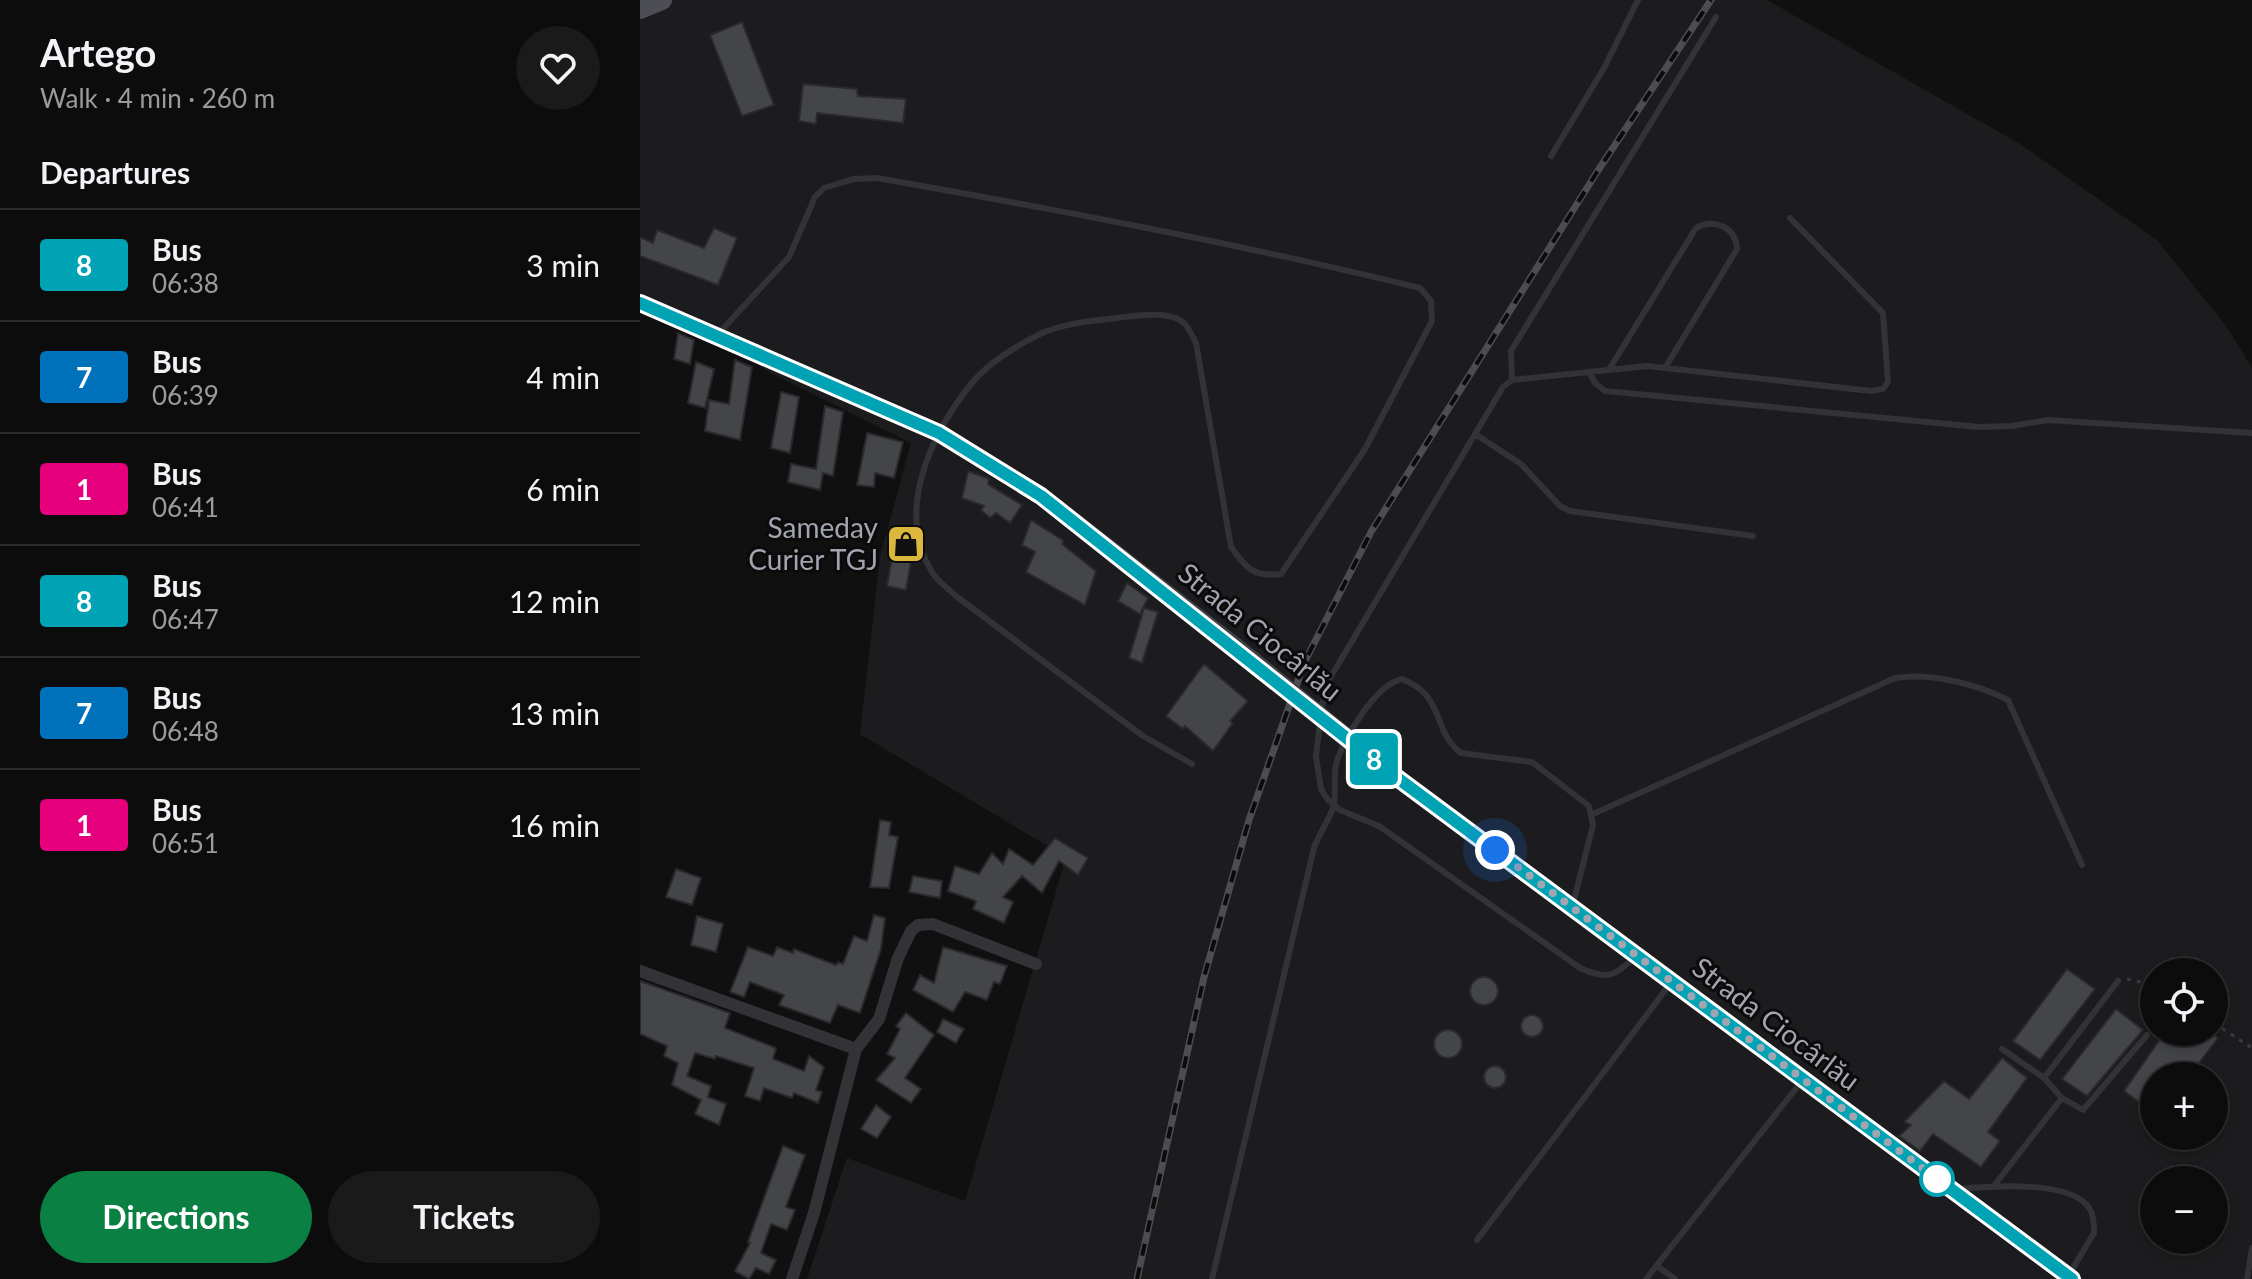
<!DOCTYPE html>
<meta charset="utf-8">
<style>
:root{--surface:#0c0c0d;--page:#1a1a1b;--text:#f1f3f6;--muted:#9a9b9d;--line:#2c2c2e;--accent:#0b8043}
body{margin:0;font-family:Lato,sans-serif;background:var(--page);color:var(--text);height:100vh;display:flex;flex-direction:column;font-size:30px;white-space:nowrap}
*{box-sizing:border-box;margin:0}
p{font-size:26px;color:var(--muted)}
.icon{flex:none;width:44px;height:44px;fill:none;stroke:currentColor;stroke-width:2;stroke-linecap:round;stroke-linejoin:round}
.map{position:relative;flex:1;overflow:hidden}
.details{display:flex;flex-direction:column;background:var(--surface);width:640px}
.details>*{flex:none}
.badge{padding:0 16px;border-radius:6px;font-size:28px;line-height:52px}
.controls{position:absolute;left:1500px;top:958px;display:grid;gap:16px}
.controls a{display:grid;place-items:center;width:88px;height:88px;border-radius:50%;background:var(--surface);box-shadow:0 4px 12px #0003,0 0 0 2px var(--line);font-size:40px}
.you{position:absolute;width:40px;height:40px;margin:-20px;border:6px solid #fff;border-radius:50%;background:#1a73e8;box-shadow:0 0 0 12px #1a73e833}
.map>.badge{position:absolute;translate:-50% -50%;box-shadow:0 0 0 4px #fff}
h2{padding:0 40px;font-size:30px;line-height:72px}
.round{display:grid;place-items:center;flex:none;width:84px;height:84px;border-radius:42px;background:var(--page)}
.overview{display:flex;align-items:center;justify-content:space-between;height:136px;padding:0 40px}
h1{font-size:38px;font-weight:700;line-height:60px}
.button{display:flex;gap:16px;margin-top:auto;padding:16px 40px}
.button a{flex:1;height:92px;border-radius:48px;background:var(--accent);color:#fff;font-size:32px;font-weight:700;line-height:92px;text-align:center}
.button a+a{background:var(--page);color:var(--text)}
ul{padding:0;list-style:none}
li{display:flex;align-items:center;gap:24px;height:112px;padding:0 40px;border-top:2px solid var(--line)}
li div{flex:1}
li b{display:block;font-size:30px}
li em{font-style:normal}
li .badge{min-width:88px;font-weight:700;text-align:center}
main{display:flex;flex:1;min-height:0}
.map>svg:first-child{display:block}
.built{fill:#1c1c1e;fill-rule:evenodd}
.building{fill:#444549;stroke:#2a2a2d;stroke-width:2}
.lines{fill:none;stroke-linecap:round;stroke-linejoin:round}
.path{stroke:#393a3e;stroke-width:3;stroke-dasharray:4 6;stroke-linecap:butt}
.lane{stroke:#333337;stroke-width:6}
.street{stroke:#333337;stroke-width:12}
.secondary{stroke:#3f4045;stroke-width:18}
.primary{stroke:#4d4e54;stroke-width:20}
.rail-casing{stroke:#4c4d52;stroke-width:7}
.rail{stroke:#0b0b0c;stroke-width:4;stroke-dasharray:12;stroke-linecap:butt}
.secondary-bridge{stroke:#3f4045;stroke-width:18}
.line-casing{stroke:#fff;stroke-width:18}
.line{stroke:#00a3b4;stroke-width:12}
.walk{stroke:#a2a5b0;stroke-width:8;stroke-dasharray:0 14.4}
.stop-dot{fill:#fff;stroke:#00a3b4;stroke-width:4}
.labels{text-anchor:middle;stroke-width:6;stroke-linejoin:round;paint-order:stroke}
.poi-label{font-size:28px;fill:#a2a5b0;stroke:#0b0b0c;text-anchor:end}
.street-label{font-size:28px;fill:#a2a5b0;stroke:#0b0b0c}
</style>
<main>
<section class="details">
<div class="overview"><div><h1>Artego</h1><p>Walk · 4 min · 260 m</p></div><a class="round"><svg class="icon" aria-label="heart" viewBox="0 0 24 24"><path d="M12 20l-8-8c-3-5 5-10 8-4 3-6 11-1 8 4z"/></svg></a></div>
<h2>Departures</h2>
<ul>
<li><span class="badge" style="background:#00a3b4;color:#fff">8</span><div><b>Bus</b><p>06:38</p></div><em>3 min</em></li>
<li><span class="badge" style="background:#0072bc;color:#fff">7</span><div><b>Bus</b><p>06:39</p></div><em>4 min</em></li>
<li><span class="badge" style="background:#e6007e;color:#fff">1</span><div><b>Bus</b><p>06:41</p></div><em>6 min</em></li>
<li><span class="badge" style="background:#00a3b4;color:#fff">8</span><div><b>Bus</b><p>06:47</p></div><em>12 min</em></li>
<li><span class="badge" style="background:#0072bc;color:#fff">7</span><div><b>Bus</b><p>06:48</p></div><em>13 min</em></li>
<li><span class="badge" style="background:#e6007e;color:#fff">1</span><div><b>Bus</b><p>06:51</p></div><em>16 min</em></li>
</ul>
<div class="button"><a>Directions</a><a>Tickets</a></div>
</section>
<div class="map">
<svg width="1612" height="1279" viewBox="0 0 1612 1279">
<rect width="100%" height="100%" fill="#101011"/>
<!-- built -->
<path class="built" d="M0 0H1127L1380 144 1517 240 1587 327 1612 368V1279H167L207 1158 325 1201 426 857 220 734 240 557 271 443 131 373 77 337 0 295ZM1514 972H1574V1032H1514ZM1514 1076H1574V1136H1514ZM1514 1180H1574V1240H1514Z"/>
<!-- building -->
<path class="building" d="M102 22 134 105 102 116 70 35Z
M163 84 217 89 218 96 266 99 263 123 177 113 176 124 159 121Z
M74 228 97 238 78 285 0 256V237L13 243 17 230 64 248Z
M38 333 54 340 50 364 34 359Z
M95 360 112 367 100 440 65 431 69 400 89 404Z
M56 362 74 369 65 408 48 403Z
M141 392 159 397 150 453 131 448Z
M185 406 203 412 193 476 183 473 180 490 148 482 151 464 176 469Z
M227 433 263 442 254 478 235 473 234 487 217 485Z
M328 471 349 479 348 484 382 505 370 523 356 513 350 518 341 510 344 506 322 498Z
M391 520 424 541 422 544 456 571 445 605 386 572 395 552 382 545Z
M255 541 274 544 266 590 247 586Z
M487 583 508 598 500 614 478 601Z
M504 608 518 612 502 663 489 658Z
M564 664 608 701 590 721 593 723 573 751 545 726 543 729 526 716Z
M240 820 251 822 249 835 258 837 249 888 230 887Z
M415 838 448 858 438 875 419 861 402 893 382 876 363 897 373 902 364 923 333 909 336 901 308 891 315 866 339 874 352 853 363 864 369 849 393 865Z
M36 869 61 878 52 905 26 897Z
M273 876 302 881 300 898 269 892Z
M234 915 245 918 241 949 220 1013 198 1005 190 1023 139 1005 144 995 110 982 104 997 90 992 108 947 133 956 137 947 153 953 154 949 196 965 198 962 203 964 214 936 227 941Z
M57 916 83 924 76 952 51 945Z
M303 947 367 966 360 984 354 982 347 1000 325 992 313 1012 273 990 280 975 294 983Z
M1427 969 1455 989 1400 1060 1373 1041Z
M830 991a14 14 0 1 1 28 0a14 14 0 1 1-28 0Z
M0 981 90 1013 85 1028 136 1048 133 1059 164 1071 169 1056 184 1067 176 1090 182 1092 178 1103 154 1093 152 1098 124 1088 120 1101 105 1096 114 1068 76 1056 75 1059 55 1053 47 1076 71 1086 68 1097 86 1104 79 1125 55 1114 61 1100 32 1085 38 1063 24 1056 27 1046 0 1034Z
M1476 1009 1503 1030 1447 1096 1422 1079Z
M266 1013 294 1035 265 1078 281 1089 271 1103 236 1080 255 1058 247 1054 260 1029 256 1026Z
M881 1026a11 11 0 1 1 22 0a11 11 0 1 1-22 0Z
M303 1019 324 1029 316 1043 297 1032Z
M794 1044a14 14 0 1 1 28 0a14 14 0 1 1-28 0Z
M1525 1032H1569L1578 1038 1549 1076H1514V1113L1484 1091Z
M1362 1058 1387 1078 1348 1132 1360 1141 1341 1167 1293 1134 1280 1151 1259 1136 1271 1125 1264 1122 1304 1081 1329 1099Z
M844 1077a11 11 0 1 1 22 0a11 11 0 1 1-22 0Z
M236 1105 251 1117 237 1138 221 1129Z
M143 1146 165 1155 146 1207 155 1210 147 1230 131 1224 121 1253 136 1260 129 1274 116 1268 109 1279 95 1271 110 1243 108 1242Z"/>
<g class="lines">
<!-- path -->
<path class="path" d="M1487 979 1514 985
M1574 1023 1612 1048"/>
<!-- lane -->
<path class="lane" d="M911 156 964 68 998 0
M79 333 149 257 175 197 184 188 197 184 214 179 237 178C419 210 600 244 780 288L791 301 792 321 725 449 641 574C613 577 607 569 591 547L556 343C553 337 548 326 543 322 527 310 495 316 477 318 452 321 424 323 400 334 376 346 348 363 331 384 291 434 253 514 294 575 300 583 309 589 316 596L503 736 552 764
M970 368 1056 228C1074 218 1096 227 1097 249L1025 368
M949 372 955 383 965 391 1339 427 1372 426 1408 420 1612 433
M872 380 871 351 1076 17
M835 434 881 464 920 506 930 511 1113 536
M681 710 687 683 696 668 863 387 872 380 1007 366 1231 391 1243 389 1248 382 1243 313 1150 218
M680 721 676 757 681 789 688 800 700 810 739 826 940 968C968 980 973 977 995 957
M953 814 1255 678C1289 672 1337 684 1368 700L1442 865
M1362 1049 1404 1078 1422 1098 1443 1110 1507 1035
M1404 1078 1478 981
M1353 1187 1422 1098
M1319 1189C1350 1186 1431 1179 1450 1209 1454 1216 1454 1225 1454 1233L1430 1273
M837 1240 1030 984
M1017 1266 1035 1279
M572 1279 674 848C679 834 688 822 693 808 697 797 693 779 696 765 702 740 736 684 762 679 806 696 791 730 821 753L892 762 949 806 953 825 933 904
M1006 1279 1161 1082
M1607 1279 1612 1248"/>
<!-- street -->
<path class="street" d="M0 971 216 1049
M152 1279 174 1213 216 1049 239 1019 258 958 271 931 278 925 293 924 396 964"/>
<!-- secondary -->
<path class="secondary" d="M0 303 299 433 401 496 595 646
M752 774 1432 1279"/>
<!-- primary -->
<path class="primary" d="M0 9 22 0"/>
<!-- rail casing -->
<g class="rail-casing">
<path id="rail" d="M497 1279 564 977 609 820 665 661 731 532 957 172 1071 0"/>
</g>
<!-- rail -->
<use href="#rail" class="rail"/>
<!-- secondary-bridge -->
<path class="secondary-bridge" d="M595 646 752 774"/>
</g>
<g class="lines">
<!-- line casing -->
<g class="line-casing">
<path id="line" d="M0 303 299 433 401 496 752 774 1432 1279"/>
</g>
<!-- line -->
<use href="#line" class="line"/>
<!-- walk -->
<path class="walk" d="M855 850 1297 1179"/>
</g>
<!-- icons -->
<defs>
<g id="shop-square" transform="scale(2)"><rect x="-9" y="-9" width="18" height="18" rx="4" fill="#dbb73e" stroke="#0b0b0c"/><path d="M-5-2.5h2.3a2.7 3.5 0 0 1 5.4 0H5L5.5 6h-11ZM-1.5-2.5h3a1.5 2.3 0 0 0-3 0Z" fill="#111"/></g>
</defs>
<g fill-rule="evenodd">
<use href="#shop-square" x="266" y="544"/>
</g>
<!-- markers -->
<circle class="stop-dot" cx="1297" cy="1179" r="16"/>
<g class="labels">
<!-- poi labels -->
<g class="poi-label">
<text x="238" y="538">Sameday<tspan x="238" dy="32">Curier TGJ</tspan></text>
</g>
<!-- street labels -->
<g class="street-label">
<text transform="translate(620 632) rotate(39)" y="10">Strada Ciocârlău</text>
<text transform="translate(1136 1024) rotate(37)" y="10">Strada Ciocârlău</text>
</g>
</g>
</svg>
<div class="controls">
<a><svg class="icon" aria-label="locate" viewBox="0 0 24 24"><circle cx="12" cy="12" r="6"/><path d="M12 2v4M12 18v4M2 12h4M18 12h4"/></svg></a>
<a>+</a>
<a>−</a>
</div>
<div class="you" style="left:855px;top:850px"></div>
<b class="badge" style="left:734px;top:759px;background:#00a3b4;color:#fff">8</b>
</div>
</main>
